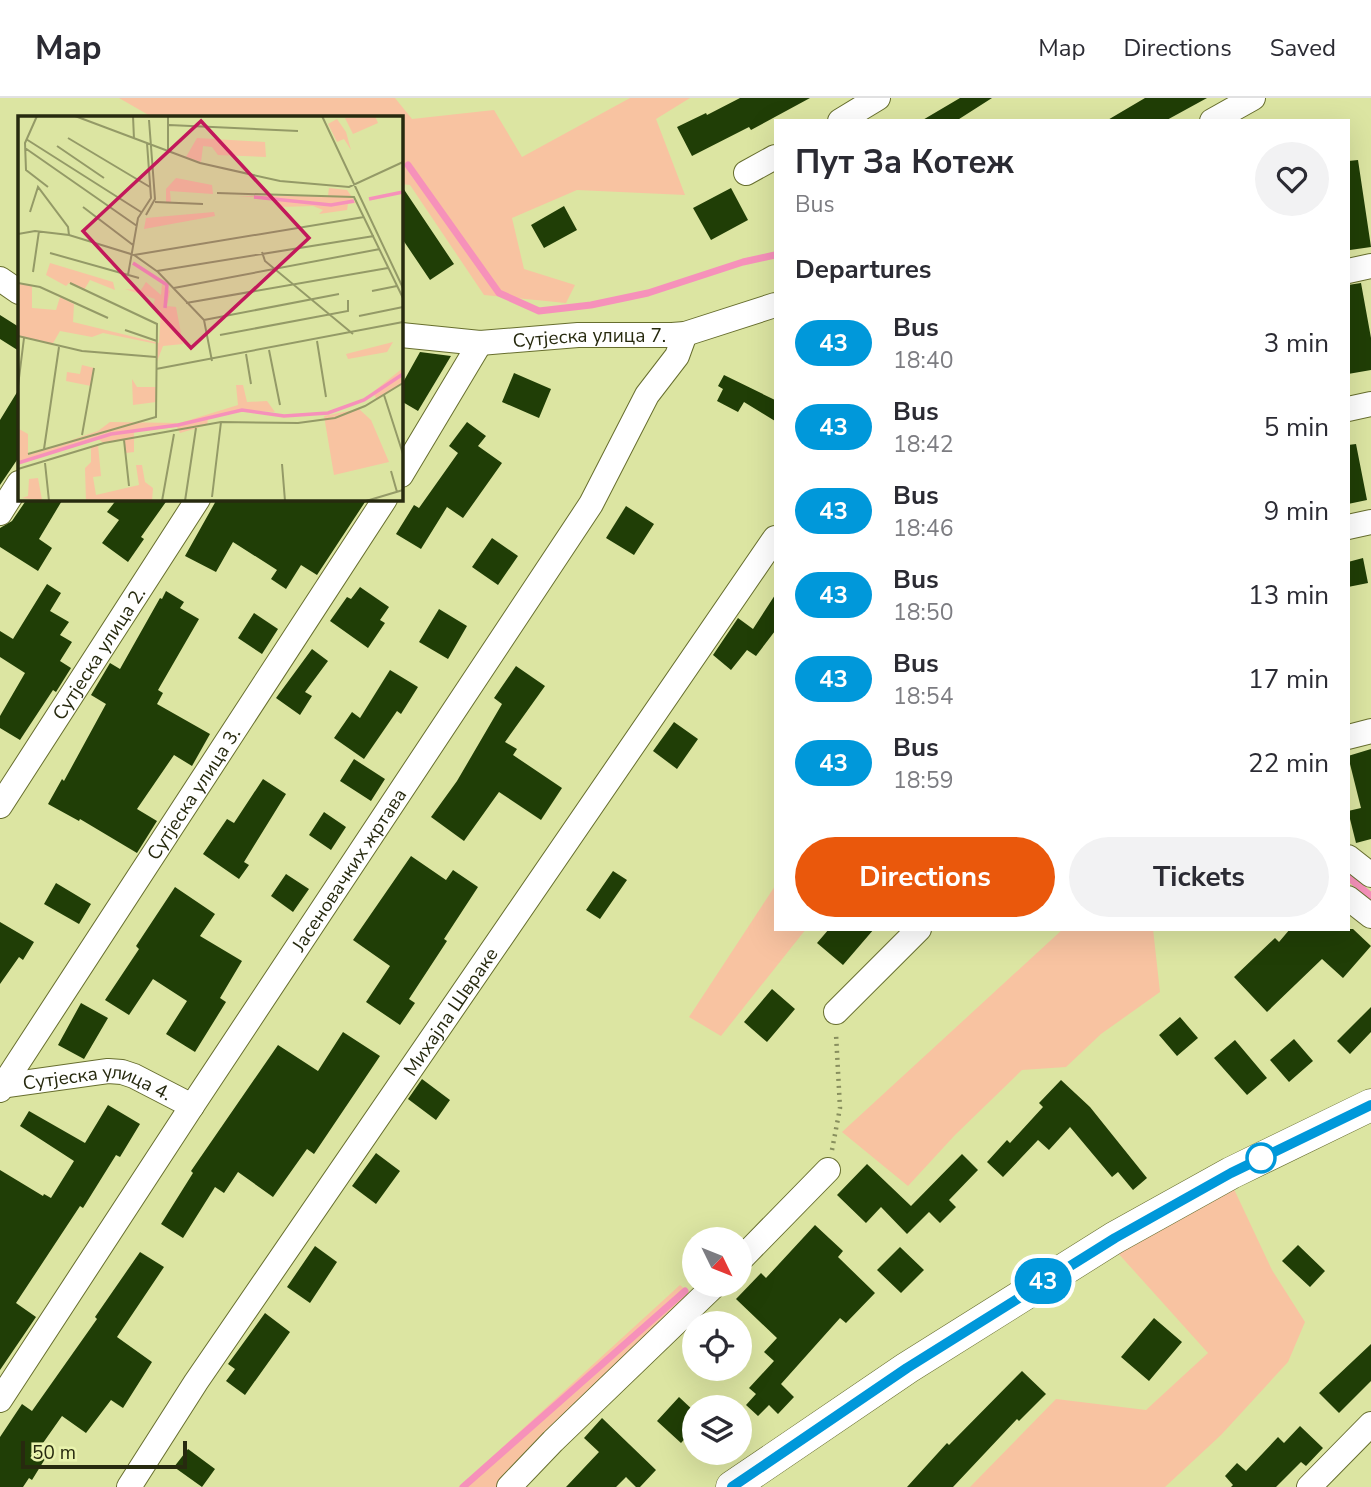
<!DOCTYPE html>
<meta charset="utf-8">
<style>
:root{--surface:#fff;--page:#f2f2f3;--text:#2b2b33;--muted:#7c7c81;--line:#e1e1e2;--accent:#ea580c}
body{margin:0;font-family:"Nunito Sans",sans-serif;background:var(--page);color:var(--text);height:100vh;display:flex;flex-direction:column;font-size:26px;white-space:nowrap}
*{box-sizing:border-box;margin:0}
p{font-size:23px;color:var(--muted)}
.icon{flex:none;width:38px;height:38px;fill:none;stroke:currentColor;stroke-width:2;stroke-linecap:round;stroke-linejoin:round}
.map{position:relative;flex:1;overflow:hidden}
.drawer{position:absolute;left:774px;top:21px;width:576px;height:812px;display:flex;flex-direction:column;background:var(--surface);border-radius:0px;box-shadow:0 7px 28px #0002}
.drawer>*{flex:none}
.badge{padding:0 14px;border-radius:23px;font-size:24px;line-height:46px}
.needle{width:46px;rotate:133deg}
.controls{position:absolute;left:682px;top:1129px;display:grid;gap:14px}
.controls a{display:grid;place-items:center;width:70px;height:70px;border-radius:50%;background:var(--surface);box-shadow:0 7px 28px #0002;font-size:35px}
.scale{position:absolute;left:21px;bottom:18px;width:166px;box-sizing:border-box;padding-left:7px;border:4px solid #272a0f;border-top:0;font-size:19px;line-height:24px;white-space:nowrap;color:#272a0f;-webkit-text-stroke:5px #e9f3ae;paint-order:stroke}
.map>.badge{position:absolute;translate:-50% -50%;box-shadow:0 0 0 4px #fff}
h2{padding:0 21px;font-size:26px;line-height:63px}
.round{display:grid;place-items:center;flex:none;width:74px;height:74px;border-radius:37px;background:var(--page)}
.summary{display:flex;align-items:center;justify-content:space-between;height:119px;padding:0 21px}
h1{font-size:33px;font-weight:700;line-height:52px}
.cta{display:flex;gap:14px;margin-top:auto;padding:14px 21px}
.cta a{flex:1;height:80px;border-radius:42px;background:var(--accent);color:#fff;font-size:28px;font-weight:700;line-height:80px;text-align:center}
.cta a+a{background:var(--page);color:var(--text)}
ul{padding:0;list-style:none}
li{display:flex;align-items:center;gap:21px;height:84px;padding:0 21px}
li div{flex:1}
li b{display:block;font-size:26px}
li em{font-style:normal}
li .badge{min-width:77px;font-weight:700;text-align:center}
header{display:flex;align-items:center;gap:42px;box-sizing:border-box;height:98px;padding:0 35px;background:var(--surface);border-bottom:2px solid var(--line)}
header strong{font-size:33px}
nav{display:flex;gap:38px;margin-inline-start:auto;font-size:24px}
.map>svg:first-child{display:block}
.green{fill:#f8c3a1}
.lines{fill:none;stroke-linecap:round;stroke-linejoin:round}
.stream{stroke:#f691ba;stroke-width:7}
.building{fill:#203e06}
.minor-casing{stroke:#676e2e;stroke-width:26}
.tertiary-casing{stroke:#676e2e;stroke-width:33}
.path{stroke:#888f5e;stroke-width:4.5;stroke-dasharray:2 5;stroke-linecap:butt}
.minor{stroke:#fff;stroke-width:24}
.tertiary{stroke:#fff;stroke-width:32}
.line-casing{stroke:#fff;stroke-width:16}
.line{stroke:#0098da;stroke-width:10}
.stop-dot{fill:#fff;stroke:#0098da;stroke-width:3.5}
.labels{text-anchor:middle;stroke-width:7;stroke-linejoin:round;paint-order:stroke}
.street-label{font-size:19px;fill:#272a0f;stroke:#e9f3ae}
.inset-river{fill:none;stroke:#f691ba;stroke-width:3.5}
.inset-road{fill:none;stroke:#949a67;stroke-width:2}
.view{fill:#c2185b;fill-opacity:0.15;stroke:#c2185b;stroke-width:3.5}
.inset-edge{fill:none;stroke:#272a0f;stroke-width:3.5}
</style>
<header>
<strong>Map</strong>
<nav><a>Map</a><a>Directions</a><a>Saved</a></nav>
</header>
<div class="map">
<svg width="1371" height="1389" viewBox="0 0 1371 1389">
<rect width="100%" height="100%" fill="#dce5a2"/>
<!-- green -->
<path class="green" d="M119 0H395L412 21 494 12 522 59 630 0H690L656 21 685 97 577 92 512 120 524 171 575 187 566 205 484 197 410 87 401 86V19H152Z
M775 788V831H806L721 938 689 919Z
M1063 831H1153L1160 894 1101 936 1066 969 1022 972 955 1037 908 1088 842 1034Z
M1233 1089 1272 1172 1305 1224 1288 1264 1221 1337 1165 1389H970L1056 1301 1146 1312 1208 1255 1117 1154Z
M680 1187 691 1197 499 1389H459Z"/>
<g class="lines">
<!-- stream -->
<path class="stream" d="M408 67 499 195 539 213 591 207 648 195 743 164 775 157
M1348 779 1371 798
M463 1389 685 1193"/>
</g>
<!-- building -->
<path class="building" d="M740 0H810L751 32 749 29 692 58 677 29 706 15 707 17Z
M960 0H992L956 23H921Z
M1145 0H1207L1165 23H1106Z
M1358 62 1371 149 1350 152 1348 137V63Z
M401 87 454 166 430 182 401 139Z
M731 90 748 122 711 142 693 110Z
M564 108 577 132 544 150 531 127Z
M1361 185 1371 240V272L1348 276V187Z
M0 217 19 229V253L0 241Z
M420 254 451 258 418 313 401 303V288Z
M514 275 551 291 539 320 502 304Z
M724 277 775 302V323L744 304 738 314 717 303 723 291 718 288Z
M19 291V359L0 387V322Z
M467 324 486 338 478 348 502 365 463 420 447 409 421 451 396 436 414 407 419 410 458 355 449 348Z
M1356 346 1367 402 1348 406V347Z
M27 401H63L39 441 52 450 38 473 0 449V430L12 423Z
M117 401H168L141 439 144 441 128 464 102 445 119 422 107 414Z
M217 401H367L317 477 301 467 286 491 271 481 277 472 233 444 216 474 185 458Z
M626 408 654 426 634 457 606 440Z
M492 440 518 458 498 487 472 469Z
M1363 460 1368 485 1348 489V464Z
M47 486 61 495 50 513 69 524 60 537 72 544 60 563 71 570 56 594 53 592 20 642 0 630V618L25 575 0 559V533L13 541Z
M360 489 389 509 380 522 385 525 368 550 330 523 347 499 351 501Z
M166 493 184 504 180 510 199 521 158 592 163 595 157 606 210 636 192 668 174 657 137 711 157 723 137 755 80 721 79 723 48 706 62 681 64 683 106 606 91 597 110 565 120 571 160 500 162 501Z
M775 497V533L756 558 747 552 731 572 713 557 738 520 753 531Z
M439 511 467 528 448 561 419 544Z
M254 515 278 531 262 556 238 540Z
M312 551 328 563 305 594 312 598 300 617 276 600Z
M516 568 545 588 505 644 517 651 513 657 562 690 541 722 499 694 464 743 431 719 457 683 502 606 494 600Z
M390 572 418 589 401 616 397 613 364 661 334 640 352 614 360 620Z
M674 624 698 641 677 671 653 653Z
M1371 651V741L1356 745 1348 713 1361 710 1348 658Z
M354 661 385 681 371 703 340 683Z
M263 681 286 696 244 764 249 767 239 781 203 756 227 721 234 725Z
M324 714 346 729 331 752 309 737Z
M411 758 446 782 453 772 478 789 444 841 447 843 409 901 415 905 400 927 366 904 390 868 353 842Z
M613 773 627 782 600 821 586 812Z
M286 776 309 791 293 814 271 798Z
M56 785 91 806 79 826 44 806Z
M175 789 215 816 200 838 242 863 220 900 226 904 195 954 166 936 187 903 153 881 129 917 105 902 139 851 136 848Z
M0 824 34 844 23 862 19 859 0 886Z
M829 831H874L843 867 817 845Z
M1290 831H1353L1371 848 1343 880 1322 861 1267 914 1234 879 1275 840 1279 844Z
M772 891 795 911 767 944 744 924Z
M81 905 108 920 84 961 58 947Z
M1371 909V934L1350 956 1337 943Z
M1180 919 1198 940 1177 958 1159 937Z
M343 934 380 958 314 1056 307 1051 273 1099 238 1074 224 1095 215 1089 183 1140 161 1126 193 1075 191 1073 278 947 318 973Z
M1294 941 1313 963 1289 984 1270 962Z
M1235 942 1267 980 1247 997 1214 960Z
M422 981 450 1002 436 1022 408 1001Z
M1061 982 1090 1009 1147 1080 1133 1092 1118 1074 1112 1079 1070 1029 1049 1052 1038 1042 1003 1079 987 1064 1007 1042 1010 1045 1043 1009 1039 1005Z
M108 1007 140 1026 120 1059 116 1057 83 1110 80 1108 16 1205 36 1219 0 1272V1072L43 1098 44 1096 51 1100 74 1063 20 1028 29 1013 85 1045Z
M376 1055 400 1073 376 1106 352 1088Z
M962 1056 978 1072 949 1102 956 1109 940 1125 929 1114 907 1136 881 1109 866 1125 837 1097 867 1066 911 1108Z
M815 1127 843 1153 838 1159 875 1195 846 1225 840 1220 781 1286 794 1299 778 1316 769 1307 758 1318 746 1307 756 1296 749 1290 774 1263 764 1254 777 1240 736 1201 761 1175 766 1180Z
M1298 1147 1325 1173 1310 1189 1282 1163Z
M315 1148 337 1164 310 1205 287 1189Z
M900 1149 924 1172 901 1195 877 1172Z
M140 1154 164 1169 117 1239 152 1264 123 1310 111 1302 86 1335 62 1318 36 1355 45 1361 32 1382 29 1380 23 1389H0V1339L22 1306 32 1313 97 1221 95 1219Z
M265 1215 290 1234 245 1297 226 1283 235 1271 228 1266Z
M1154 1220 1182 1244 1149 1283 1121 1259Z
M1371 1246V1283L1339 1315 1319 1295Z
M1022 1273 1046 1296 1019 1323 1017 1321 953 1389H907L947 1345 949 1347Z
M679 1299 695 1314V1330L681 1345 657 1323Z
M602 1320 656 1372 640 1389H636L626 1379 616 1389H566L599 1354 584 1340Z
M1300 1328 1323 1350 1306 1368 1301 1364 1276 1389H1231L1233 1387 1225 1378 1237 1365 1246 1373 1278 1339 1284 1345Z
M188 1351 215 1371 202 1389 174 1369Z"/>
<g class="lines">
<!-- minor casing -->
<g class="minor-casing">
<g id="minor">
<path d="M840 23 878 0"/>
<path d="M1212 23 1253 0"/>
<path d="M746 75 775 59"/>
<path d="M1348 173 1371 168"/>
<path d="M0 181 19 194"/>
<path id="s1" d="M401 237 480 245 578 237H672L685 236 775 207"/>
<path d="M1348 311 1371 306"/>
<path d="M401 377 480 245"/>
<path d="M0 415 19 385"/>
<path d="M1348 429 1371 424"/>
<path d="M1348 639 1371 633"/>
<path id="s2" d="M0 708 198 401"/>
<path d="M1348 759 1371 777"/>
<path d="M1348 800 1371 818"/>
<path d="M836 914 919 831"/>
<path id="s3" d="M0 988 108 973 122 974 134 978 192 1008"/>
<path id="s4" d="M0 992 385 401"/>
<path d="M740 1162 828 1072"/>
<path id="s5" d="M0 1302 192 1008 591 406 647 297 677 258 685 236"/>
<path id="s6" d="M129 1389 196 1284 775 440"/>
<path d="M509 1389 553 1343 716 1186"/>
<path d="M1309 1389 1371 1326"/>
</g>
</g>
<!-- tertiary casing -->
<g class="tertiary-casing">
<path id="tertiary" d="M732 1389 907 1270 1114 1140 1231 1075 1371 1007"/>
</g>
<!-- path -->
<path class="path" d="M832 1052 840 1010 836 936"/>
<!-- minor -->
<use href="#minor" class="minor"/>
<!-- tertiary -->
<use href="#tertiary" class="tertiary"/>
</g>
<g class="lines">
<!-- line casing -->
<g class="line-casing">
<path id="line" d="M732 1389 907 1270 1115 1140 1231 1075 1371 1007"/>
</g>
<!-- line -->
<use href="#line" class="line"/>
</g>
<!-- markers -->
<circle class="stop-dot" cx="1261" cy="1060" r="14"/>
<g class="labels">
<!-- street labels -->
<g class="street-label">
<text dy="7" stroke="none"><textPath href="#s1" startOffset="189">Сутјеска улица 7.</textPath></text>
<text dy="7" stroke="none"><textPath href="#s2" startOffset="182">Сутјеска улица 2.</textPath></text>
<text dy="7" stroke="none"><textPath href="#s4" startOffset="354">Сутјеска улица 3.</textPath></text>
<text dy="7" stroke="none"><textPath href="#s5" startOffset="635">Јасеновачких жртава</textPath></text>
<text dy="7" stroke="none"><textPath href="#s6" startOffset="574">Михајла Швраке</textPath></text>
<text dy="7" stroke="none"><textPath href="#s3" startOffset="100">Сутјеска улица 4.</textPath></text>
</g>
</g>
<!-- overview -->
<g transform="translate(18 18)">
<rect width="385" height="385" fill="#dce5a2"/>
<path d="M357 0 360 7 335 18 327 2ZM319 3 328 16 333 34 326 23 319 26 310 8ZM179 22 247 26 248 41 200 39 194 31 185 30 183 46 168 41ZM158 62 194 69 195 78 152 75 153 87 148 86V73ZM311 72 329 74 338 87 330 88 329 94 301 98 305 94 295 90 262 91 260 83 220 80H310ZM196 96 197 100 126 113 128 102ZM32 147 95 166 97 174 72 164 66 174 51 167 48 170 28 159ZM128 166 143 179 144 168 152 175 149 190 158 191 165 228 145 230 138 248 139 228 85 217 74 221 42 215 34 229 0 220V167L14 170V192L38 194 42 181 56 188 55 206 141 227 143 195 135 189 137 183 107 173 123 174ZM375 226 369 236 330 243 328 238ZM64 249 76 252 73 270 48 265 49 256 62 258ZM385 252V267L359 284 355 276ZM114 263 119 271H138V286L115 289ZM218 269H225L229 286 249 285 257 296 224 294 190 303 189 309 162 317 159 311 116 316V336L108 337 106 324 86 327 80 323 0 347 1 313 10 318V339L80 315 92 306 162 307 220 289ZM341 293 353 304 371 346 316 359 306 300ZM80 329 83 360 75 361 78 379 121 369 118 349H124L127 366 135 372 134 385H68L67 352 73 346V331ZM20 362 24 384 29 385 4 382 10 380 11 363Z" fill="#f8c3a1"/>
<path class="inset-river" d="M236 81 313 89 336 85M351 83 385 76M115 147 149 169 147 192M0 347 93 318 160 309 224 294 266 300 310 297 346 284 385 258"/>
<path class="inset-road" d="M19 0 7 27 8 54 30 71M57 0 182 47 262 65 331 71 385 46M115 0 116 23M304 0 385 172M151 9 280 15M50 22 132 71M8 23 123 96M39 30 86 62M7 32 119 110M150 35V0M199 77 336 81 385 182M137 86 185 88M65 91 115 129M12 96 20 71 50 111 51 119M128 99 137 83 131 4M0 118 17 115 51 119 116 139 140 156 186 204 194 245M244 136 247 145 335 218M32 137 121 162M116 139 346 101M139 155 356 120M15 156 21 115M110 159 120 102 133 82 129 27M0 167 22 171 90 202M156 172 362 133M354 175 379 170M168 187 370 152M341 200 385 191M186 204 321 178M107 214 139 225M202 219 330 195V184M0 220 64 235 138 241M299 225 308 281M251 234 262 289M228 238 233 268M138 253 385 206M0 270 6 222M366 279 385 338M64 319 76 252M106 324 111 370M26 333 41 231M10 338 138 301 139 208 52 167M27 347 31 385M264 348 267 385M0 353 86 327 203 306 280 307 317 302 347 290 385 267M373 355 379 376M194 381 203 306M144 385 156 318M167 385 178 312M348 385 385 374"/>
<path class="view" d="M183 5 291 122 173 232 65 115Z"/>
<rect width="385" height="385" class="inset-edge"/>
</g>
</svg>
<div class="controls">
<a><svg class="needle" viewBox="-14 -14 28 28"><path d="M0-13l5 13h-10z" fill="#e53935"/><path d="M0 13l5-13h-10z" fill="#7c7c81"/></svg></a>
<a><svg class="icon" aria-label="locate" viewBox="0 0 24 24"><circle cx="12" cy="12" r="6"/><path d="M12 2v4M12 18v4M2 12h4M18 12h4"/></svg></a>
<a><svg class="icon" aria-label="layers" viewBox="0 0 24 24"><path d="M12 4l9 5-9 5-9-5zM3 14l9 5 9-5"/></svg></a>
</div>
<div class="scale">50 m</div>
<b class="badge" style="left:1043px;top:1183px;background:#0098da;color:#fff">43</b>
<section class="drawer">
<div class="summary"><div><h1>Пут За Котеж</h1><p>Bus</p></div><a class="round"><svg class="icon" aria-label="heart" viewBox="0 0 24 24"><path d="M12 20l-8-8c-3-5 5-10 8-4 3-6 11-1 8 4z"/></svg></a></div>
<h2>Departures</h2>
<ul>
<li><span class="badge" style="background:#0098da;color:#fff">43</span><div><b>Bus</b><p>18:40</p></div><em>3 min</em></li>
<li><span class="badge" style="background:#0098da;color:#fff">43</span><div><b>Bus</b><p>18:42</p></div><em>5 min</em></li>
<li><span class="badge" style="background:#0098da;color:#fff">43</span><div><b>Bus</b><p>18:46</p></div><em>9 min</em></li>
<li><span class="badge" style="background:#0098da;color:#fff">43</span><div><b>Bus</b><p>18:50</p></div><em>13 min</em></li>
<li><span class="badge" style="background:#0098da;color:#fff">43</span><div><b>Bus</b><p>18:54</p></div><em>17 min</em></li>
<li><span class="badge" style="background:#0098da;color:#fff">43</span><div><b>Bus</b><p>18:59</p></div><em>22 min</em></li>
</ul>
<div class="cta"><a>Directions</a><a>Tickets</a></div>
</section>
</div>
